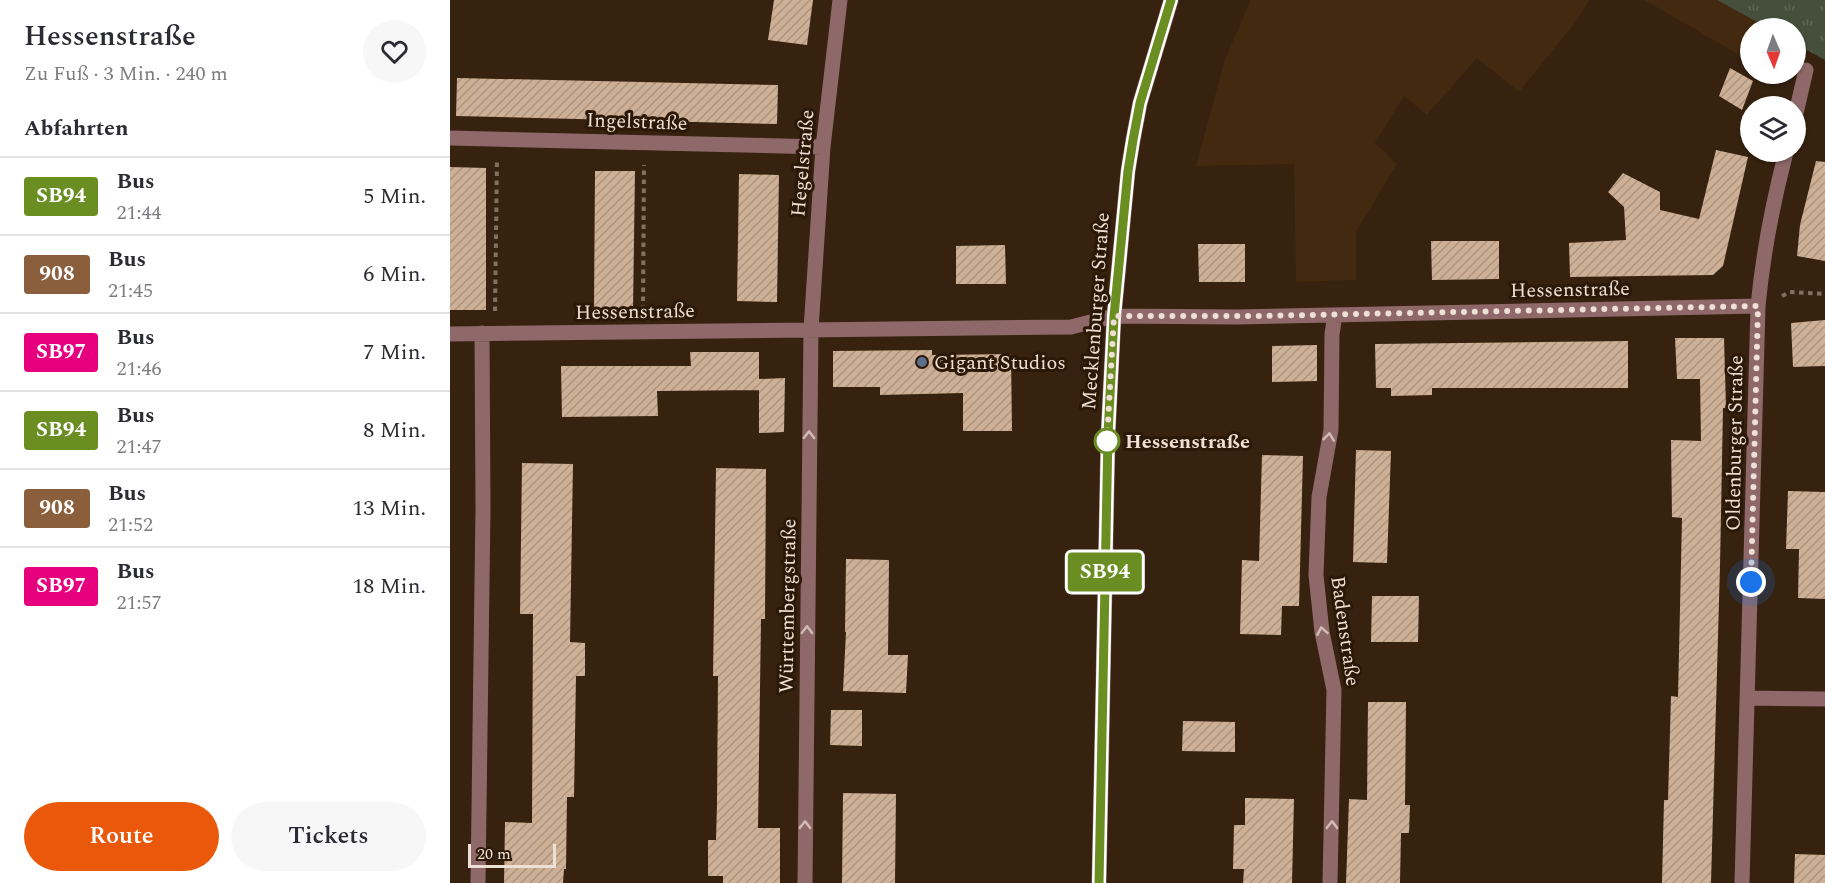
<!DOCTYPE html>
<html lang="de">
<meta charset="utf-8">
<style>
:root{--surface:#fff;--page:#f7f7f7;--text:#2b2b33;--muted:#7c7c81;--line:#e1e1e2;--accent:#ea580c}
body{margin:0;font-family:Spectral,serif;background:var(--page);color:var(--text);height:100vh;display:flex;flex-direction:column;font-size:22px;white-space:nowrap}
*{box-sizing:border-box;margin:0}
p{font-size:20px;color:var(--muted)}
.icon{flex:none;width:33px;height:33px;fill:none;stroke:currentColor;stroke-width:2;stroke-linecap:round;stroke-linejoin:round}
.map{position:relative;flex:1;overflow:hidden}
.side{display:flex;flex-direction:column;background:var(--surface);width:450px}
.side>*{flex:none}
.badge{padding:0 12px;border-radius:4px;font-size:21px;line-height:39px}
.needle{width:39px;rotate:178deg}
.buttons{position:absolute;left:1290px;top:18px;display:grid;gap:12px}
.buttons a{display:grid;place-items:center;width:66px;height:66px;border-radius:50%;background:var(--surface);box-shadow:0 2px 4px #0004;font-size:30px}
.scale{position:absolute;left:18px;bottom:15px;width:88px;box-sizing:border-box;padding-left:6px;border:3px solid #eee0d5;border-top:0;font-size:16px;line-height:21px;white-space:nowrap;color:#eee0d5;-webkit-text-stroke:4px #2b1806;paint-order:stroke}
.you{position:absolute;width:30px;height:30px;margin:-15px;border:4px solid #fff;border-radius:50%;background:#1a73e8;box-shadow:0 0 0 9px #1a73e833}
.map>.badge{position:absolute;translate:-50% -50%;box-shadow:0 0 0 3px #fff}
h2{padding:0 24px;font-size:22px;line-height:54px}
.round{display:grid;place-items:center;flex:none;width:63px;height:63px;border-radius:32px;background:var(--page)}
.head{display:flex;align-items:center;justify-content:space-between;height:102px;padding:0 24px}
h1{font-size:28px;font-weight:600;line-height:45px}
.primary-button{display:flex;gap:12px;margin-top:auto;padding:12px 24px}
.primary-button a{flex:1;height:69px;border-radius:36px;background:var(--accent);color:#fff;font-size:24px;font-weight:600;line-height:69px;text-align:center}
.primary-button a+a{background:var(--page);color:var(--text)}
ul{padding:0;list-style:none}
li{display:flex;align-items:center;gap:18px;height:78px;padding:0 24px;border-top:2px solid var(--line)}
li div{flex:1}
li b{display:block;font-size:22px}
li em{font-style:normal}
li .badge{min-width:66px;font-weight:700;text-align:center}
main{display:flex;flex:1;min-height:0}
.map>svg:first-child{display:block}
.built{fill:#422910}
.grass{fill:url(#grass-tufts)}
.building{fill:url(#building-hatch)}
.lines{fill:none;stroke-linecap:round;stroke-linejoin:round}
.path{stroke:#827161;stroke-width:4;stroke-dasharray:4.5 4.5;stroke-linecap:butt}
.minor{stroke:#8f6969;stroke-width:15}
.oneway{stroke:#d2bcb5}
.line-casing{stroke:#fff;stroke-width:14}
.line{stroke:#6b8e23;stroke-width:9}
.walk{stroke:#eee0d5;stroke-width:6;stroke-dasharray:0 10.8}
.service-dot{fill:#5c6f8a;stroke:#2b1806;stroke-width:2}
.stop-dot{fill:#fff;stroke:#6b8e23;stroke-width:3}
.labels{text-anchor:middle;stroke-width:6;stroke-linejoin:round;paint-order:stroke}
.street-label{font-size:20px;fill:#eee0d5;stroke:#2b1806}
.poi-label{font-size:20px;fill:#eee0d5;stroke:#2b1806;text-anchor:start}
.stop-label{font-size:20px;font-weight:bold;fill:#eee0d5;stroke:#2b1806;text-anchor:start}
</style>
<main>
<section class="side">
<div class="head"><div><h1>Hessenstraße</h1><p>Zu Fuß · 3 Min. · 240 m</p></div><a class="round"><svg class="icon" aria-label="heart" viewBox="0 0 24 24"><path d="M12 20l-8-8c-3-5 5-10 8-4 3-6 11-1 8 4z"/></svg></a></div>
<h2>Abfahrten</h2>
<ul>
<li><span class="badge" style="background:#6b8e23;color:#fff">SB94</span><div><b>Bus</b><p>21:44</p></div><em>5 Min.</em></li>
<li><span class="badge" style="background:#8b5e3c;color:#fff">908</span><div><b>Bus</b><p>21:45</p></div><em>6 Min.</em></li>
<li><span class="badge" style="background:#e6007e;color:#fff">SB97</span><div><b>Bus</b><p>21:46</p></div><em>7 Min.</em></li>
<li><span class="badge" style="background:#6b8e23;color:#fff">SB94</span><div><b>Bus</b><p>21:47</p></div><em>8 Min.</em></li>
<li><span class="badge" style="background:#8b5e3c;color:#fff">908</span><div><b>Bus</b><p>21:52</p></div><em>13 Min.</em></li>
<li><span class="badge" style="background:#e6007e;color:#fff">SB97</span><div><b>Bus</b><p>21:57</p></div><em>18 Min.</em></li>
</ul>
<div class="primary-button"><a>Route</a><a>Tickets</a></div>
</section>
<div class="map">
<svg width="1375" height="883" viewBox="0 0 1375 883">
<defs>
<pattern id="grass-tufts" width="24" height="20" patternUnits="userSpaceOnUse" patternTransform="scale(1.5)"><rect width="24" height="20" fill="#454f3b"/><path d="M3 7l-1-3M5 7V3M7 7l1-3M15 17l-1-3M17 17v-4M19 17l1-3" fill="none" stroke="#606856"/></pattern>
<pattern id="building-hatch" width="6" height="6" patternUnits="userSpaceOnUse" patternTransform="scale(1.5)"><rect width="6" height="6" fill="#ceb096"/><path d="M-1 1l2-2M0 6l6-6M5 7l2-2" fill="none" stroke="#ac9580"/></pattern>
</defs>
<rect width="100%" height="100%" fill="#36220f"/>
<!-- built -->
<path class="built" d="M801 0H1140L1125 23 1069 92 1027 58 977 115 954 96 925 143 947 164 906 232V280L846 282 844 164 746 166 775 59Z
M1194 0H1267L1318 28H1300V61Z"/>
<!-- grass -->
<path class="grass" d="M1267 0H1375V60L1346 44V28H1318Z"/>
<!-- building -->
<path class="building" d="M324 0H363L357 45 318 40Z
M1280 68 1303 81 1292 110 1269 96Z
M7 78 328 85 327 124 6 116Z
M1266 150 1298 157 1273 266 1263 275 1120 277 1119 243 1176 240 1174 207 1158 192 1173 173 1210 192V210L1249 219Z
M1366 161 1375 162V261L1347 256 1350 225Z
M0 167 36 168V310H0Z
M145 171H185L183 309 144 308Z
M289 174 329 175 327 302 287 301Z
M981 241H1049V279L982 280Z
M748 244H795V282H749Z
M555 245 556 284H506V246Z
M1375 320V366L1343 367 1341 323Z
M1225 338H1274L1276 408H1273L1270 566 1261 883H1212L1214 800H1218L1221 696 1228 697 1232 518 1222 517 1221 440 1251 441 1250 379H1227Z
M1178 341V388H982V395L941 396V388H926L925 344Z
M867 345V381L822 382V346Z
M482 350V355L561 354 562 431H513V393L430 395V387H383V351Z
M240 352H309V390L207 391 208 416 112 417 111 366H241Z
M335 378 334 432 309 433V379Z
M906 450 941 451 937 563 903 562Z
M812 455 853 456 849 606H832L831 635 790 634 792 560 809 561Z
M72 463 123 464 120 642 135 643V676H126L124 797H117L116 869H114L113 883H54L55 822 82 823 83 614H70Z
M266 468 316 469 315 619H311L308 828H330V883H273V876H258V840H266L267 804 268 676H263Z
M1338 491 1375 492V599L1348 598 1349 549H1336Z
M396 559 439 560 438 655H458L456 693 393 691 396 632H395Z
M922 596H969L968 642H921Z
M918 702H956L955 805H960L959 833H951L950 883H896L899 799 917 800Z
M381 710H412V746L380 745Z
M733 721 785 722V752L732 751Z
M393 793 446 794 445 883H392Z
M795 798 844 799 842 883H793L794 869H783L784 825H795Z
M1345 854 1375 855V883H1344Z"/>
<g class="lines">
<!-- path -->
<path class="path" d="M1332 296 1340 292 1375 294
M193 310 194 165
M45 311 47 160"/>
<!-- minor -->
<path class="minor" d="M1346 113 1356 70
M0 138 373 147
M0 334 621 327 664 316 787 317 1308 306
M1298 698 1375 699
M28 883 33 508 32 333
M355 883 361 329 373 147 390 0
M649 883 658 435 664 316 678 171 683 140 690 103 721 0
M880 883 884 690 872 632 866 575 869 497 881 430 882 334 885 315
M1292 883 1308 306C1313 254 1323 202 1336 152"/>
</g>
<!-- one-way arrows -->
<defs><path id="oneway-chevron" d="M-2-3.5L2.5 0L-2 3.5" fill="none" stroke-width="1.6" stroke-linecap="round" stroke-linejoin="round" transform="scale(1.5)"/></defs>
<g class="oneway">
<use href="#oneway-chevron" transform="translate(359 435) rotate(-89)"/>
<use href="#oneway-chevron" transform="translate(879 437) rotate(-83)"/>
<use href="#oneway-chevron" transform="translate(357 630) rotate(-89)"/>
<use href="#oneway-chevron" transform="translate(872 631) rotate(-100)"/>
<use href="#oneway-chevron" transform="translate(355 825) rotate(-89)"/>
<use href="#oneway-chevron" transform="translate(882 825) rotate(-89)"/>
</g>
<g class="lines">
<!-- line casing -->
<g class="line-casing">
<path id="line" d="M649 883 658 435 664 316 678 171 683 140 690 103 721 0"/>
</g>
<!-- line -->
<use href="#line" class="line"/>
<!-- walk -->
<path class="walk" d="M657 441 664 316H809L1308 306 1301 582"/>
</g>
<!-- markers -->
<circle class="service-dot" cx="472" cy="362" r="6"/>
<circle class="stop-dot" cx="657" cy="441" r="12"/>
<g class="labels">
<!-- street labels -->
<g class="street-label">
<text transform="translate(187 121) rotate(2)" y="7">Ingelstraße</text>
<text transform="translate(352 163) rotate(-85)" y="7">Hegelstraße</text>
<text transform="translate(1120 289) rotate(-1)" y="7">Hessenstraße</text>
<text transform="translate(185 311) rotate(-1)" y="7">Hessenstraße</text>
<text transform="translate(645 311) rotate(-86)" y="7">Mecklenburger Straße</text>
<text transform="translate(1284 443) rotate(-89)" y="7">Oldenburger Straße</text>
<text transform="translate(337 606) rotate(-89)" y="7">Württembergstraße</text>
<text transform="translate(896 631) rotate(82)" y="7">Badenstraße</text>
</g>
<!-- poi labels -->
<g class="poi-label">
<text x="484" y="369">Gigant Studios</text>
</g>
<!-- stop labels -->
<g class="stop-label">
<text x="675" y="448">Hessenstraße</text>
</g>
</g>
</svg>
<div class="buttons">
<a><svg class="needle" viewBox="-14 -14 28 28"><path d="M0-13l5 13h-10z" fill="#e53935"/><path d="M0 13l5-13h-10z" fill="#7c7c81"/></svg></a>
<a><svg class="icon" aria-label="layers" viewBox="0 0 24 24"><path d="M12 4l9 5-9 5-9-5zM3 14l9 5 9-5"/></svg></a>
</div>
<div class="scale">20 m</div>
<div class="you" style="left:1301px;top:582px"></div>
<b class="badge" style="left:655px;top:572px;background:#6b8e23;color:#fff">SB94</b>
</div>
</main>
